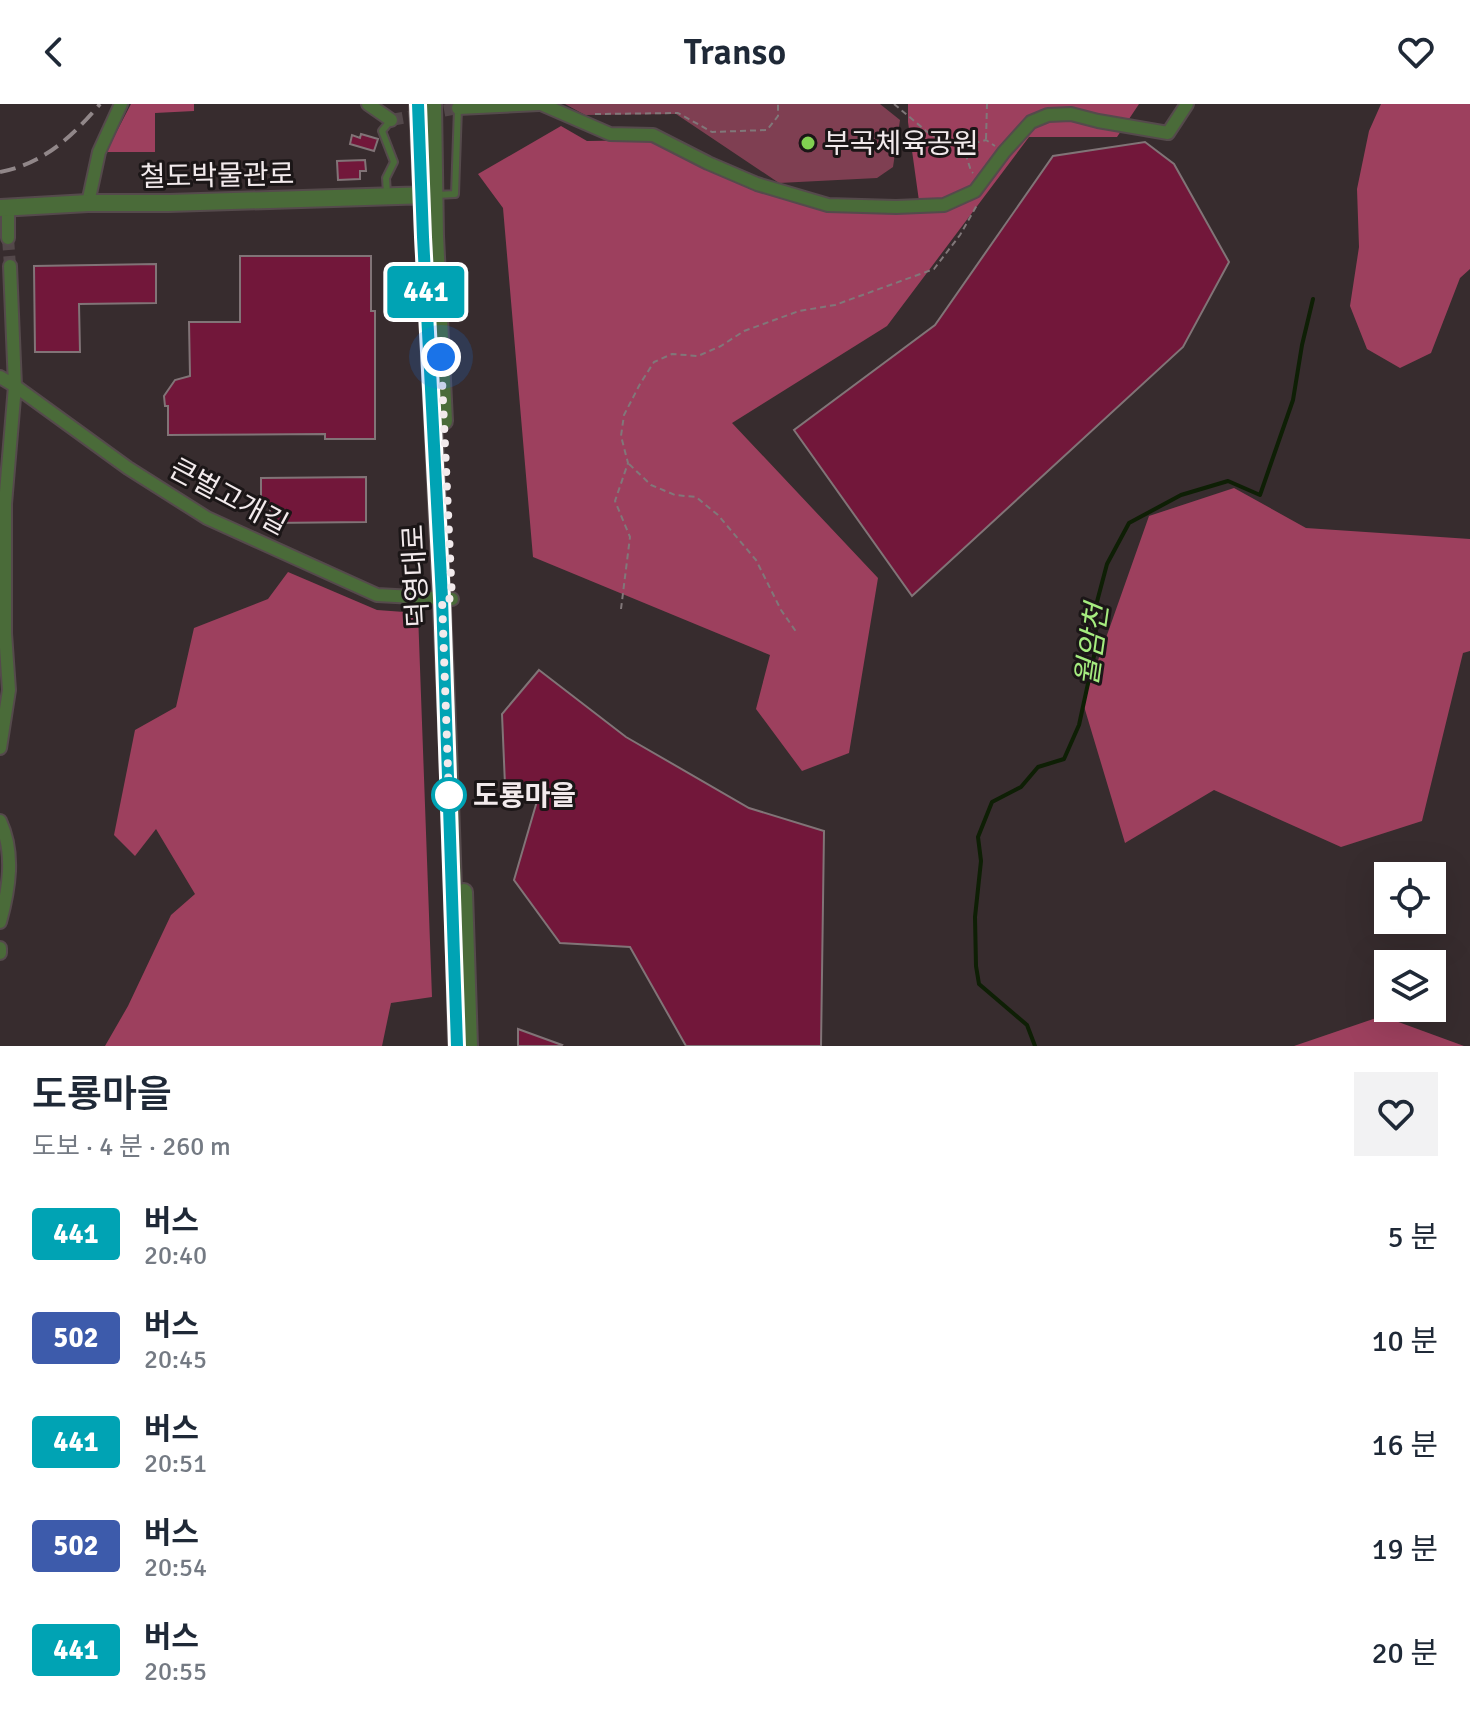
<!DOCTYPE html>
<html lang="ko">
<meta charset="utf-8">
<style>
:root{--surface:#fff;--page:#f2f2f3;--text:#1f2937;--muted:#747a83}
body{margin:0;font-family:Signika,"Noto Sans KR",sans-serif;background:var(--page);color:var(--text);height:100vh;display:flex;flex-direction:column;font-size:30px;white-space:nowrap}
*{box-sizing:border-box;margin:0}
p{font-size:26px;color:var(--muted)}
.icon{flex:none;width:44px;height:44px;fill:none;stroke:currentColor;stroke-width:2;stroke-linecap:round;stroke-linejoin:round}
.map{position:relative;height:942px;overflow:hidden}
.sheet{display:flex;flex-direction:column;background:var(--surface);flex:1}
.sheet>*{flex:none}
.badge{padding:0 16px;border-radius:6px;font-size:28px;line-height:52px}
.controls{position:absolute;left:1374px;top:758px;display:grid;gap:16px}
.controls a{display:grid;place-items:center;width:72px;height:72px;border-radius:0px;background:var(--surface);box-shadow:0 8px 32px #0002;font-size:40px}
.you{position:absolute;width:40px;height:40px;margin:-20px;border:6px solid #fff;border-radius:50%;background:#1a73e8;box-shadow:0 0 0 12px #1a73e833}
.map>.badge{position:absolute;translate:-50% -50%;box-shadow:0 0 0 4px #fff}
.round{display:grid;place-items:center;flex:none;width:84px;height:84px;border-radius:0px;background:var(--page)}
.summary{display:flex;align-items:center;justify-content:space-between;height:136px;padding:0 32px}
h1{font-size:38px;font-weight:600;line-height:60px}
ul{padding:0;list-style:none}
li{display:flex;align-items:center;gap:24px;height:104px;padding:0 32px}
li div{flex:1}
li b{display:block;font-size:30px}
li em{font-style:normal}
li .badge{min-width:88px;font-weight:700;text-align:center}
header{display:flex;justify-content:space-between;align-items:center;height:104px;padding:0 32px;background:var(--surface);font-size:36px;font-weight:600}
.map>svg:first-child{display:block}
.green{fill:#7f3f52}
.forest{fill:#9d405e}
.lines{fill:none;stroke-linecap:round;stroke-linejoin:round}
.stream{stroke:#0e1f05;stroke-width:4}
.building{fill:#72173a;stroke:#817477;stroke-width:2}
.minor-tunnel{stroke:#53484a;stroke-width:12;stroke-dasharray:12 6;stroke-linecap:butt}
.service-casing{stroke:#554a4c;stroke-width:10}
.minor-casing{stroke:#554a4c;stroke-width:16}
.tertiary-casing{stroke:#554a4c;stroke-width:20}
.path{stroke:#817779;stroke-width:2;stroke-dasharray:6 4;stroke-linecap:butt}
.service{stroke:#4a6b39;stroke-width:6}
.minor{stroke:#4a6b39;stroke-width:12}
.tertiary{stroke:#4a6b39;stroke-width:16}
.rail{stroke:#918789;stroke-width:4;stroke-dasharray:16 8;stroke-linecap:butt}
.line-casing{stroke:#fff;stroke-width:18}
.line{stroke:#00a3b4;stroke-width:12}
.walk{stroke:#f2eaec;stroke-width:8;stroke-dasharray:0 14.4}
.poi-dot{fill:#81d051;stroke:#1b1617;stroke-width:3}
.stop-dot{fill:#fff;stroke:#00a3b4;stroke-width:4}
.labels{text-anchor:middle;stroke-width:6;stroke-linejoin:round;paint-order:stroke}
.poi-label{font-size:28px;fill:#f2eaec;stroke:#1b1617;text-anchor:start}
.street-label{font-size:28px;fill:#f2eaec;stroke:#1b1617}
.stop-label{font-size:28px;font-weight:bold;fill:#f2eaec;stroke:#1b1617;text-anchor:start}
.water-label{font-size:30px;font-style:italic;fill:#a5ec7f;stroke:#1b1617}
</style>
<header><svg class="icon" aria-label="back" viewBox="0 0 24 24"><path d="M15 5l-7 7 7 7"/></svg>Transo<svg class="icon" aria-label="heart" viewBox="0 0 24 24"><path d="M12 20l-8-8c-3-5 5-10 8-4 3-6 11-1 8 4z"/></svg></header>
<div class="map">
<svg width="1470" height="942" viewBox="0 0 1470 942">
<rect width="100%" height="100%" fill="#372c2e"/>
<!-- green -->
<path class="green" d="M565 0H880L900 16 893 63 877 74 779 79 676 10 585 11Z"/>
<!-- forest -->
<path class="forest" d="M131 0H194V7L155 9V48H106Z
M908 0H1139L1117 33H1029L887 222 732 319 878 474 849 649 802 667 756 605 770 551 533 453 503 104 478 70 561 22 587 37 652 36 750 85 832 109 919 97 908 18Z
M1381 0H1470V165L1460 174 1431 249 1400 264 1367 245 1350 202 1359 143 1357 85 1369 27Z
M1234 384 1306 424 1470 435V547L1463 549 1422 717 1341 743 1214 686 1125 739 1083 599 1149 412Z
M288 468 377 506 418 509 432 893 391 899 382 942H105L128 902 171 811 195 790 156 725 135 752 114 731 135 626 176 603 194 524 268 495Z
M1382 912 1464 942H1294Z"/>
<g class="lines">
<!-- stream -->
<path class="stream" d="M1035 942 1027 921 979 880 976 862 975 813 981 757 978 733 992 698 1021 683 1038 663 1064 655 1079 621 1097 538 1094 509 1107 460 1129 419 1181 391 1228 377 1260 391 1293 296 1302 241 1313 195"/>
</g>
<!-- building -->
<path class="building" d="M361 30 378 35 374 47 350 40 352 31 360 34Z
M1145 38 1174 60 1229 158 1183 243 912 492 794 326 935 221 1053 52Z
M365 56 366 67H360V75L338 76 337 57Z
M240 152H371V207H375V335H325V330L168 331V302H165L164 292 175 276 190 272 189 218H240Z
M156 160V199L79 200 80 248H35L34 162Z
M366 373V418L270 419V401H266V398H261V374Z
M539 566 626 633 749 704 824 727 821 942H686L630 843 560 839 514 776 537 697 505 681 502 610Z
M518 925 562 941 561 942H518Z"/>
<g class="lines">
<!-- minor-tunnel -->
<path class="minor-tunnel" d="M391 16 458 4
M8 134 10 162"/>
<!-- service casing -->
<g class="service-casing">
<path id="service" d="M387 89 386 74 394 58 382 27 391 16
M437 91 455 90 458 4"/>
</g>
<!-- minor casing -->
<g class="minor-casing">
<path id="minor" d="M368 0 391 16
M541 0 610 30 653 31 708 59 757 80 828 101 896 103 944 101 975 87 1004 48 1031 18 1048 11 1071 10 1098 17 1168 29 1187 0
M458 4 539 0
M88 99 99 48 121 0
M8 104V134
M0 273 15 282 128 364 207 414 377 491 452 495
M0 644 9 586 5 529V400L15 282 10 162
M0 717C15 749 9 785 0 818
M0 844V849"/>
</g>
<!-- tertiary casing -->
<g class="tertiary-casing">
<path id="tertiary" d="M418 0C432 314 451 628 457 942
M433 0 435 132 444 317
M0 104 88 99H169L430 91
M464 788 469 942"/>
</g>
<!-- path -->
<path class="path" d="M894 0 931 31 963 42 971 67 973 69
M595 10 678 9 712 28 767 26 778 12V0
M986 35 987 0
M964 42 986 36 995 42
M629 360 651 381 675 391 696 393 718 411 756 456 781 506 797 529
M621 505 630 433 615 397 628 359 621 332 624 311 640 280 654 258 672 250 698 252 721 242 744 227 799 207 835 201 934 165 960 131 977 101"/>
<!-- service -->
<use href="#service" class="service"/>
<!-- minor -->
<use href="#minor" class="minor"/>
<!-- tertiary -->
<use href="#tertiary" class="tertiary"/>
<!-- rail -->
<path class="rail" d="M0 68C43 60 72 33 100 0"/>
</g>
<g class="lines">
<!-- line casing -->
<g class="line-casing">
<path id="line" d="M418 0 423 133 442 494 457 942"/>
</g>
<!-- line -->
<use href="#line" class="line"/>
<!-- walk -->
<path class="walk" d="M441 253 452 495 442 494 449 695V691"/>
</g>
<!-- markers -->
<circle class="poi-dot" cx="808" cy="39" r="8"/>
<circle class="stop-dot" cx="449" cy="691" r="16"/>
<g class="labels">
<!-- poi labels -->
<g class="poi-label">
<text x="824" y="49">부곡체육공원</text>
</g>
<!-- street labels -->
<g class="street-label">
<text transform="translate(217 71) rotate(-1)" y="10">철도박물관로</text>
<text transform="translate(229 392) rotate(28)" y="10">큰벌고개길</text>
<text transform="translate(415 472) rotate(-93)" y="10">덕영대로</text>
</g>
<!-- stop labels -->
<g class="stop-label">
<text x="473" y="701">도룡마을</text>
</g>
<!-- water labels -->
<g class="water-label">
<text transform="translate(1092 541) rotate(-82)" y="10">월암천</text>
</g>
</g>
</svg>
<div class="controls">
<a><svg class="icon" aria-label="locate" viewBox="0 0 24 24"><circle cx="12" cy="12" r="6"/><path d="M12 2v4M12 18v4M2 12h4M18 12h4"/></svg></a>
<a><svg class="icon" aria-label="layers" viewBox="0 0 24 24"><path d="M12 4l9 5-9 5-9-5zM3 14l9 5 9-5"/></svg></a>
</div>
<div class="you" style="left:441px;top:253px"></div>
<b class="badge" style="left:426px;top:188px;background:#00a3b4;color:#fff">441</b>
</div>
<section class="sheet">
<div class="summary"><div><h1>도룡마을</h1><p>도보 · 4 분 · 260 m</p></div><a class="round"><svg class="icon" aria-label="heart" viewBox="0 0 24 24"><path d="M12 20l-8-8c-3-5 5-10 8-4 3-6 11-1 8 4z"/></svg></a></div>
<ul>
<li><span class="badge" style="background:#00a3b4;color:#fff">441</span><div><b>버스</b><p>20:40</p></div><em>5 분</em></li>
<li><span class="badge" style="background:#3d5bab;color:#fff">502</span><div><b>버스</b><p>20:45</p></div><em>10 분</em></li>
<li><span class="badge" style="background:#00a3b4;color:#fff">441</span><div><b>버스</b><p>20:51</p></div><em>16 분</em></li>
<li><span class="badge" style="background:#3d5bab;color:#fff">502</span><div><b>버스</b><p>20:54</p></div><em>19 분</em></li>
<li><span class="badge" style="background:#00a3b4;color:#fff">441</span><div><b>버스</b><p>20:55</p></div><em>20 분</em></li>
</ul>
</section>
